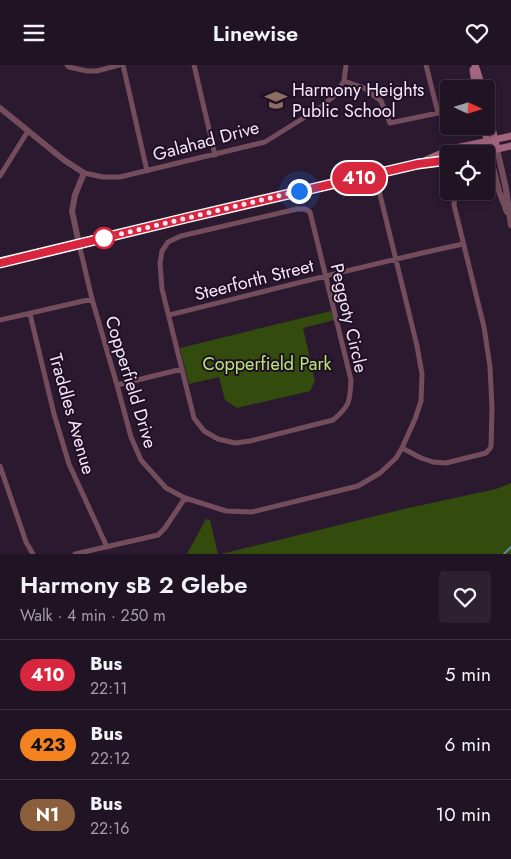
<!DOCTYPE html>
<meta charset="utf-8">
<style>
:root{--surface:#201324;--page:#2d2031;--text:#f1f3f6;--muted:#a29ea6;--line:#3d3241}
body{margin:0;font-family:Jost,sans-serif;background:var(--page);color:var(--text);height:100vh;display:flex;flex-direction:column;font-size:19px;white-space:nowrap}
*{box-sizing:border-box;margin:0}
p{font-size:16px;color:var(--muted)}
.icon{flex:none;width:28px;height:28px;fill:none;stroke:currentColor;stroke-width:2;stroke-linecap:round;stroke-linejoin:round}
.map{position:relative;height:489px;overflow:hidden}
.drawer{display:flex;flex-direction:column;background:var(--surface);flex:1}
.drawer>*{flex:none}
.badge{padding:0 10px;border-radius:16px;font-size:18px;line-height:32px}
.needle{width:32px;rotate:94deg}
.controls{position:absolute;left:440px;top:15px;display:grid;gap:10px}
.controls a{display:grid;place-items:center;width:55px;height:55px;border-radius:5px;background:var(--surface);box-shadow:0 2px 8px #0003,0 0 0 1px var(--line);font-size:25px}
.you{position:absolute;width:25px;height:25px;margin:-12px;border:4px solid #fff;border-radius:50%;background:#1a73e8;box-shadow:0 0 0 8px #1a73e833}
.map>.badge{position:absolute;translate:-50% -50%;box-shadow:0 0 0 2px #fff}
.round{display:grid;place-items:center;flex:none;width:52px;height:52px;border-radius:5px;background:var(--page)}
.overview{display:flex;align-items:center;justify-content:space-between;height:85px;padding:0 20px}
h1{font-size:24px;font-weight:600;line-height:38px}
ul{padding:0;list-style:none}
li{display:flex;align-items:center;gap:15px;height:70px;padding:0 20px;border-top:1px solid var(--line)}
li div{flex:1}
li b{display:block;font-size:19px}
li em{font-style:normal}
li .badge{min-width:55px;font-weight:700;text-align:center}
header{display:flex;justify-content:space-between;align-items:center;height:65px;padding:0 20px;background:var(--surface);font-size:22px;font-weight:600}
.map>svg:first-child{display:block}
.green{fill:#344b0e}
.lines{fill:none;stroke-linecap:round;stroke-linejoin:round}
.stream{stroke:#6089a0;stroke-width:2}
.minor{stroke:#744d5c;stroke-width:5}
.tertiary{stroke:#744d5c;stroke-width:6}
.secondary{stroke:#a3657d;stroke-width:7}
.line-casing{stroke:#fff;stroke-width:11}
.line{stroke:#d7263d;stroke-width:8}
.walk{stroke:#f3e7f7;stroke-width:5;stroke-dasharray:0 9}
.stop-dot{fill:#fff;stroke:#d7263d;stroke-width:2.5}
.labels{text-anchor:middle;stroke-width:4;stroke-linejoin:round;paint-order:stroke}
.poi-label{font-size:18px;fill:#f3e7f7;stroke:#210f26;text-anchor:start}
.street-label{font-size:18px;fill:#f3e7f7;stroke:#210f26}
.park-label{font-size:18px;fill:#b6e874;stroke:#210f26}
</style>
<header><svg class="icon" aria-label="menu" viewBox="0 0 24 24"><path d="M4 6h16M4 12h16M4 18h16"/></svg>Linewise<svg class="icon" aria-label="heart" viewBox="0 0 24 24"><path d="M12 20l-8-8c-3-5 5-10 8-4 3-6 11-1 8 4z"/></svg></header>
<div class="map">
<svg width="511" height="489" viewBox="0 0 511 489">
<rect width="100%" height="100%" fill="#2b1930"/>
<!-- green -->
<path class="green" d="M331 246 334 255 303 263 315 316 310 326 237 343 225 335 219 312 189 319 180 283Z
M511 418V489H221L404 444 496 424Z
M206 454 210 455 218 489H187Z"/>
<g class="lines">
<!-- stream -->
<path class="stream" d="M504 489 511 482"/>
<!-- minor -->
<path class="minor" d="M67 0 69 2 87 6H97L119 0
M123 0 147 106
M194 0 215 90
M344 16 364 23 381 36 390 58 438 48 426 0
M84 108 103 112H120L265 77 321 42 335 30 344 16 346 0
M0 111 28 66
M449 113 447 120 449 125
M455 130 464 126
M297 144H305L310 147 351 315C350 336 350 341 333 355L250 376 235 378 218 374 204 366 194 353 162 224 160 198 162 186 168 177 181 171Z
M79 179 92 234 117 320 131 372 141 395 166 423 185 433 226 446 252 447 358 421 380 408 396 393 402 383 415 354 421 336 422 309 417 281 375 109
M30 249 54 349 69 399 107 482
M169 250C267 226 365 200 463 179
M0 255 92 234
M117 320 182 304
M402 383 421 393 433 397 446 398 486 388 491 382 492 343 490 302 484 262 454 140 455 130
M0 401 26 477 33 489
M75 489 158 470 165 463 185 433"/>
<!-- tertiary -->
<path class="tertiary" d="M0 43 64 95 84 108 75 130 72 146 79 179
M497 84 506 124 511 160
M489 86 499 126 507 147"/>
<!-- secondary -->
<path class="secondary" d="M475 0 483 24
M473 5 476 24
M486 37 497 84
M484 61 488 81
M475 89 511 81
M426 95 451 84 511 71
M0 198 186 153 418 99 449 95"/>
</g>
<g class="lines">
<!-- line casing -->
<g class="line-casing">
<path id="line" d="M0 198 186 153 418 99 449 95"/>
</g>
<!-- line -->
<use href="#line" class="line"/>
<!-- walk -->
<path class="walk" d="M104 173 299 126"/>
</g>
<!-- icons -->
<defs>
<g id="school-bare" transform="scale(1.725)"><path d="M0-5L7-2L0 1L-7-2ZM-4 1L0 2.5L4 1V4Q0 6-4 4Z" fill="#8d6e63" stroke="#210f26" stroke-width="2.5" paint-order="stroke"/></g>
</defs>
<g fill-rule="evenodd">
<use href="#school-bare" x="276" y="35"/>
</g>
<!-- markers -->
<circle class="stop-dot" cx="104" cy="173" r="10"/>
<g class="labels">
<!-- poi labels -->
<g class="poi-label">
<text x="292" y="31">Harmony Heights<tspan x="292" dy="21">Public School</tspan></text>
</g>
<!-- street labels -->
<g class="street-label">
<text transform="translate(206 76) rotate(-15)" y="6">Galahad Drive</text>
<text transform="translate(254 215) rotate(-14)" y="6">Steerforth Street</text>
<text transform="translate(349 253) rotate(77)" y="6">Peggoty Circle</text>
<text transform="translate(131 317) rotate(73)" y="6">Copperfield Drive</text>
<text transform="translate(72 349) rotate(74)" y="6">Traddles Avenue</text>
</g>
<!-- park labels -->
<g class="park-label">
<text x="267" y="305">Copperfield Park</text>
</g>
</g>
</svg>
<div class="controls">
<a><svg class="needle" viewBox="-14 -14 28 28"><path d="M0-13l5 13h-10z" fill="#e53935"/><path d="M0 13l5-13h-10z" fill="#a29ea6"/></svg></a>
<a><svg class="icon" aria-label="locate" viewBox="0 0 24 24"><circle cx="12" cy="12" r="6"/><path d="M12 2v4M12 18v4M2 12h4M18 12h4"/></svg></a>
</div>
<div class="you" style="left:299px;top:126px"></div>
<b class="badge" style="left:359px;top:113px;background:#d7263d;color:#fff">410</b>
</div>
<section class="drawer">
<div class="overview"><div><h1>Harmony sB 2 Glebe</h1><p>Walk · 4 min · 250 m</p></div><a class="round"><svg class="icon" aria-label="heart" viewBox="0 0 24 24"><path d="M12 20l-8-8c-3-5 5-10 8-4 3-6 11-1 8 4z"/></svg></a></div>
<ul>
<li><span class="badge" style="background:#d7263d;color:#fff">410</span><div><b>Bus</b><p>22:11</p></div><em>5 min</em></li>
<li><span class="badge" style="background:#f58220;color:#111">423</span><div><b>Bus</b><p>22:12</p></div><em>6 min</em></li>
<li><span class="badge" style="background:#8b5e3c;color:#fff">N1</span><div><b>Bus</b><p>22:16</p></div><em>10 min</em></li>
</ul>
</section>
